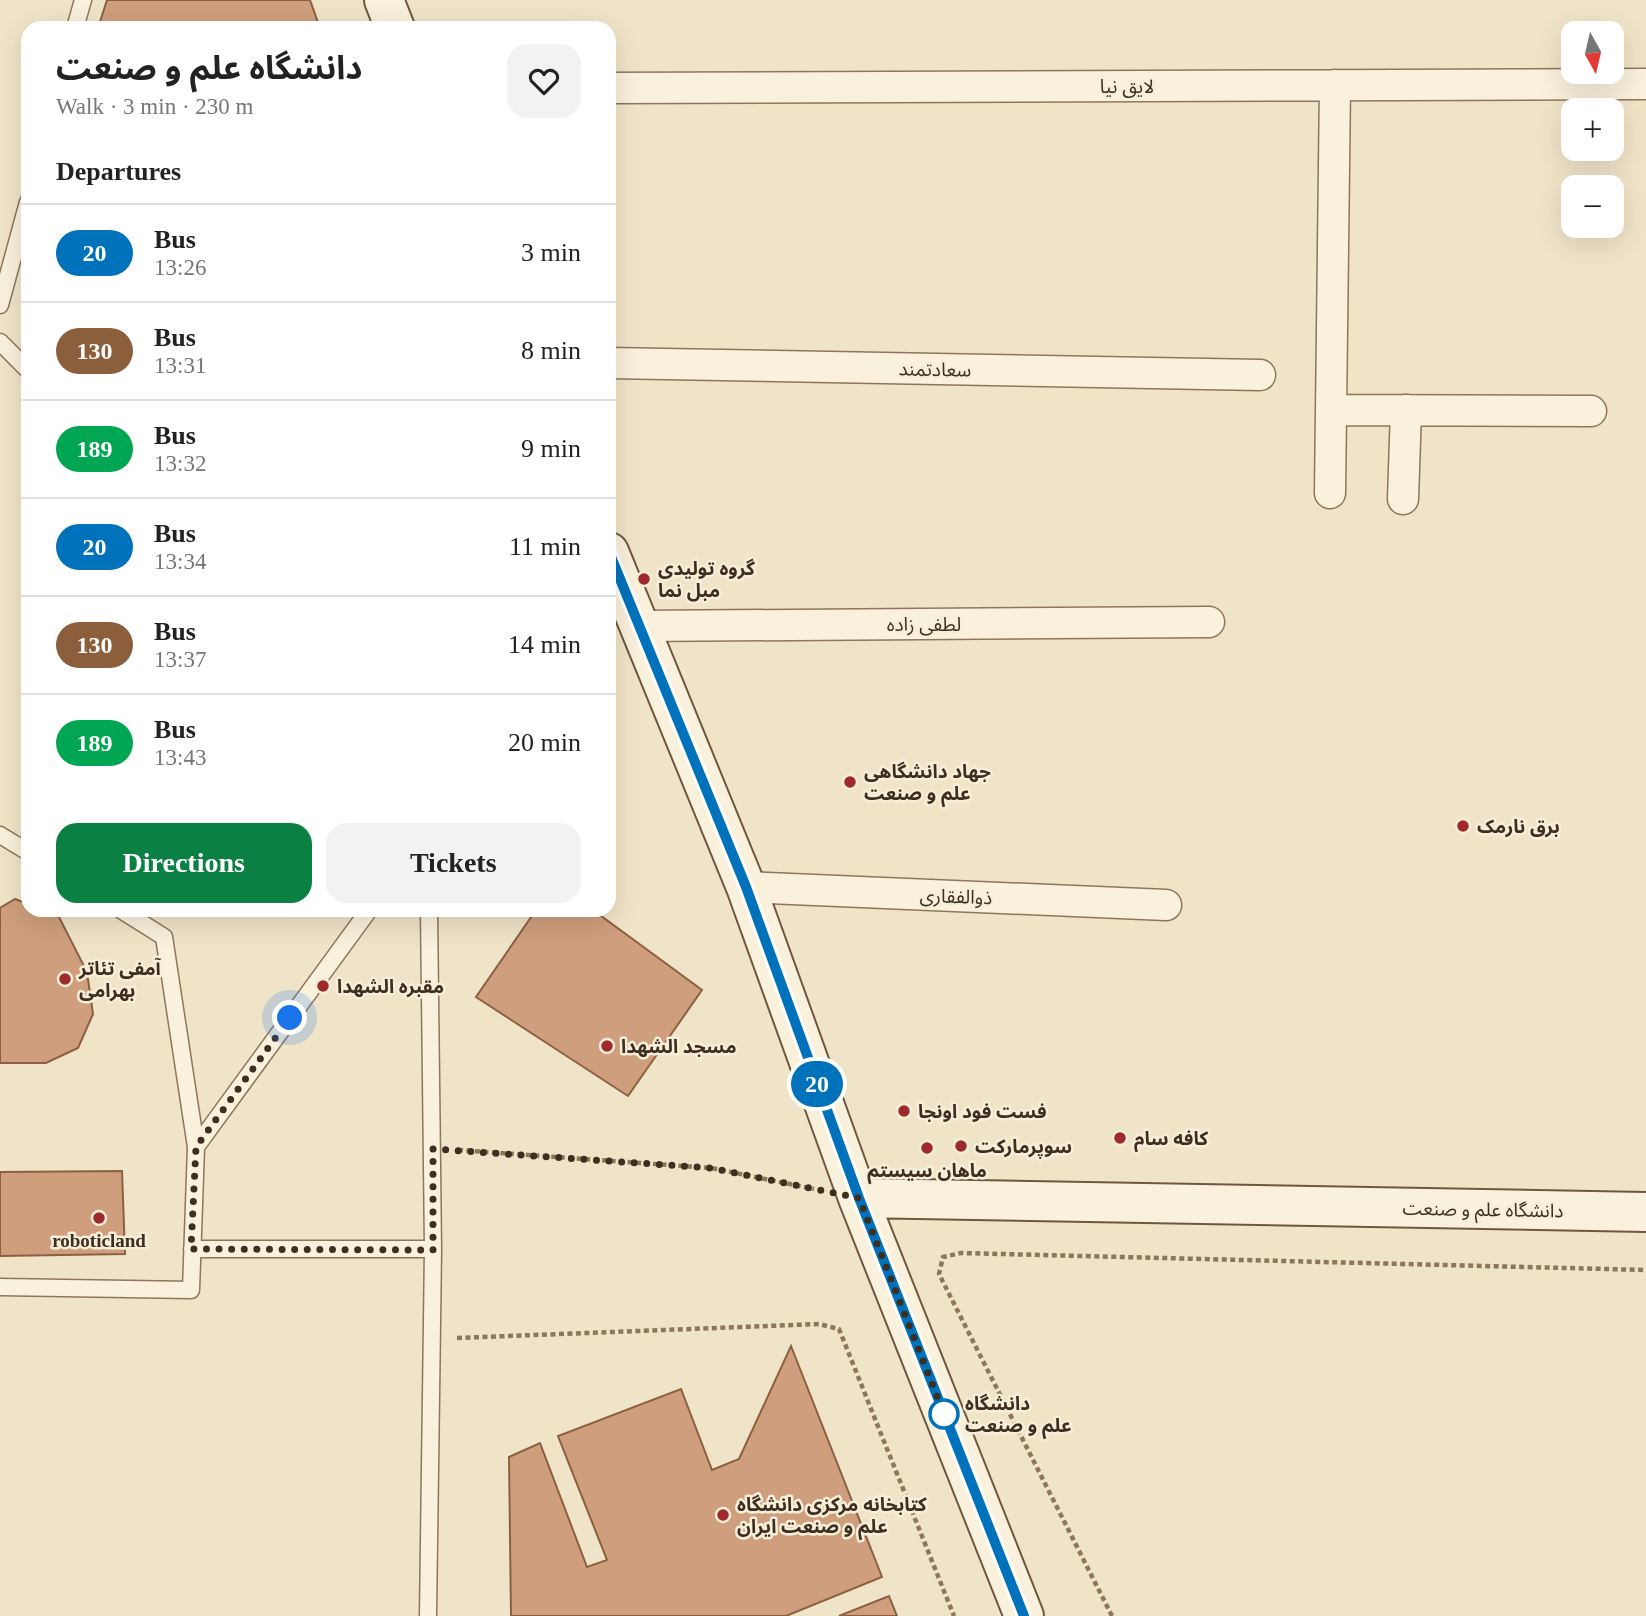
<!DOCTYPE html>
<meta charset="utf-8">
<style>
:root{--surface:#fff;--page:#f2f2f2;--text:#222;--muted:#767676;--line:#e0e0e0;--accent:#0b8043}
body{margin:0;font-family:"Times New Roman","Noto Sans Arabic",serif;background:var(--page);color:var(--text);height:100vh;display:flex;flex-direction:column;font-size:26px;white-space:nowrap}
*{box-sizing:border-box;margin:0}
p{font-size:23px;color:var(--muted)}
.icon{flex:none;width:38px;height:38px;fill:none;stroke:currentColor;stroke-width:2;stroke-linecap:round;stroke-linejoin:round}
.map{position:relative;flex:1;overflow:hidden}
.panel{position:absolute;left:21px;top:21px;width:595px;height:896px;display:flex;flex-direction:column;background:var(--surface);border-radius:21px;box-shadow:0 7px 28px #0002}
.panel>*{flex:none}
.badge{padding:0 14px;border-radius:23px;font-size:24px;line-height:46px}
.needle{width:46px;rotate:172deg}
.buttons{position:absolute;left:1561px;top:21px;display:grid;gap:14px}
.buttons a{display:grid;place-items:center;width:63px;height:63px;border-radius:14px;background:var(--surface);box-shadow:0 7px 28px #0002;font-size:35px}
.you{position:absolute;width:35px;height:35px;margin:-18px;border:5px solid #fff;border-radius:50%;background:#1a73e8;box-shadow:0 0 0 10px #1a73e833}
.map>.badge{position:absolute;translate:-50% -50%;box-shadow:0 0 0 4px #fff}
h2{padding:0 35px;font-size:26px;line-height:63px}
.round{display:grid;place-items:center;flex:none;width:74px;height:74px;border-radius:21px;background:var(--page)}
.headline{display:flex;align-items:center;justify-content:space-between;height:119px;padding:0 35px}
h1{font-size:33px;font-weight:700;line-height:52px}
.action{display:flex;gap:14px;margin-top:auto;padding:14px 35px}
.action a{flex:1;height:80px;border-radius:21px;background:var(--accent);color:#fff;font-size:28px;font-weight:700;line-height:80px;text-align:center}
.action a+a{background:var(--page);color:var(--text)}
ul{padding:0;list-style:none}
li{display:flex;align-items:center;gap:21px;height:98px;padding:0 35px;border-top:2px solid var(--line)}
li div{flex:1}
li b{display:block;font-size:26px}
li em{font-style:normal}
li .badge{min-width:77px;font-weight:700;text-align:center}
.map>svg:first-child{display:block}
.building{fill:#cf9f7d;stroke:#8d5f41;stroke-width:2}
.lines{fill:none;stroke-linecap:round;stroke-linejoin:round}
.service-casing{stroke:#8d765c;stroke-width:19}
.minor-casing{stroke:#8d765c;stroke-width:33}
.secondary-casing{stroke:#6f573f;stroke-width:42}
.path{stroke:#8d765c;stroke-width:4.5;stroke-dasharray:5 3.5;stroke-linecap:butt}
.service{stroke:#faf1dc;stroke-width:16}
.minor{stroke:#faf1dc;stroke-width:30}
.secondary{stroke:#faf1dc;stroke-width:38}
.line-casing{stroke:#fff;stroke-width:16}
.line{stroke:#0072bc;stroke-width:10}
.walk{stroke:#3d2e20;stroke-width:7;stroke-dasharray:0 12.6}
.poi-dot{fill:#9e2a2b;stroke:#f7eed8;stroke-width:2.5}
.stop-dot{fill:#fff;stroke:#0072bc;stroke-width:3.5}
.labels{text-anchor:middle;stroke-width:5;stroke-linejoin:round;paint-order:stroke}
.street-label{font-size:19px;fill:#3d2e20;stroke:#f7eed8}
.poi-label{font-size:19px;font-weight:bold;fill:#3d2e20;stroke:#f7eed8;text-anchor:start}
.stop-label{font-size:19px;font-weight:bold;fill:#3d2e20;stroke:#f7eed8;text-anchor:start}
</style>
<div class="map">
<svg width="1646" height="1616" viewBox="0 0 1646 1616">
<rect width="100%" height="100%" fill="#f0e4c8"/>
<!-- building -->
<path class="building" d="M107 0H310L320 28H98Z
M15 899 28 904V910H45L58 915 87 972 93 1014 78 1048 46 1063H0V908Z
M536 910H593L702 990 628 1096 476 997Z
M122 1171 125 1254 0 1256V1172Z
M791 1346 882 1577 786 1616H511L509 1457 540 1443 587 1567 607 1560 558 1436 681 1389 712 1470 739 1459Z
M889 1596 897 1616H839Z"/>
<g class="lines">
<!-- service casing -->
<g class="service-casing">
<path id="service" d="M75 28 83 0
M0 305 28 202
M0 342 28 370
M0 835 28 852
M121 910 164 937 196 1147
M192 1249H433
M0 1287 191 1290 196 1147 369 910
M428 1616 433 1249 429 910"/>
</g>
<!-- minor casing -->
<g class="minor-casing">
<path id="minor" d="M609 88 1646 84
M609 363 1260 375
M1331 410 1591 411
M1330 493 1335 85
M1403 499 1406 410
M639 626 1209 622
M746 887 1166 905"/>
</g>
<!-- secondary casing -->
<g class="secondary-casing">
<path id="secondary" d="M384 0 395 28
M609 552 746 887 858 1198 1024 1616
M858 1198 1646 1212"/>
</g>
<!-- path -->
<path class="path" d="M458 1150 711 1168 814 1189
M457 1338 819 1324 839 1329 954 1616
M1112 1616 939 1274 943 1257 961 1253 1646 1270"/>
<!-- service -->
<use href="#service" class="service"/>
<!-- minor -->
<use href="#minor" class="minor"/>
<!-- secondary -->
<use href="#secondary" class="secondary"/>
</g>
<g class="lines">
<!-- line casing -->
<g class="line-casing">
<path id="line" d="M609 552 746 887 859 1198 1024 1616"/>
</g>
<!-- line -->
<use href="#line" class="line"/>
<!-- walk -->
<path class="walk" d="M290 1018 196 1147 191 1249 433 1250V1149L711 1168 859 1198 946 1419 944 1414"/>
</g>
<!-- markers -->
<g class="poi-dot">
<circle cx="644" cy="579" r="7"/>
<circle cx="850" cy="782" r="7"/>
<circle cx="1463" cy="826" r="7"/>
<circle cx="65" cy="979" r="7"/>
<circle cx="323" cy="986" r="7"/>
<circle cx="607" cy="1046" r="7"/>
<circle cx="904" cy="1111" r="7"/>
<circle cx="1120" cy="1138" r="7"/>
<circle cx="961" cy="1146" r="7"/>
<circle cx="927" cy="1148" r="7"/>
<circle cx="99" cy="1218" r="7"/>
<circle cx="723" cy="1515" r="7"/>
</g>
<circle class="stop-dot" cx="944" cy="1414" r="14"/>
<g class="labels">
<!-- street labels -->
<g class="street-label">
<text x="1127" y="93">لایق نیا</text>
<text transform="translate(935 369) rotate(1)" y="7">سعادتمند</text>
<text x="924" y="631">لطفی زاده</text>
<text transform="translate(956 896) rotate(2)" y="7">ذوالفقاری</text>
<text transform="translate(1483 1209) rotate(1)" y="7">دانشگاه علم و صنعت</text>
</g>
<!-- poi labels -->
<g class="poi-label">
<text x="658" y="575">گروه تولیدی<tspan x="658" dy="22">مبل نما</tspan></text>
<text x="864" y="778">جهاد دانشگاهی<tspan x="864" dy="22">علم و صنعت</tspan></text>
<text x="1477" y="833">برق نارمک</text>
<text x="79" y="975">آمفی تئاتر<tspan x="79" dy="22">بهرامی</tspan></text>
<text x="337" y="993">مقبره الشهدا</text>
<text x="621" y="1053">مسجد الشهدا</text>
<text x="918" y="1118">فست فود اونجا</text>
<text x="1134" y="1145">کافه سام</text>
<text x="975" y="1153">سوپرمارکت</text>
<text x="927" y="1177" text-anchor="middle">ماهان سیستم</text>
<text x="99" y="1247" text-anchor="middle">roboticland</text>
<text x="737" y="1511">کتابخانه مرکزی دانشگاه<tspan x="737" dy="22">علم و صنعت ایران</tspan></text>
</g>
<!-- stop labels -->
<g class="stop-label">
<text x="965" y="1410">دانشگاه<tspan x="965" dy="22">علم و صنعت</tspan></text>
</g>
</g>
</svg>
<div class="buttons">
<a><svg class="needle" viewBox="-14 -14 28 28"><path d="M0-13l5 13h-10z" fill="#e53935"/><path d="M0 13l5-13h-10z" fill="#767676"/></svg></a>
<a>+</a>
<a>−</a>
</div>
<div class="you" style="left:290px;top:1018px"></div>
<b class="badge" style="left:817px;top:1084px;background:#0072bc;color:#fff">20</b>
<section class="panel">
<div class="headline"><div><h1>دانشگاه علم و صنعت</h1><p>Walk · 3 min · 230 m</p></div><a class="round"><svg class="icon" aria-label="heart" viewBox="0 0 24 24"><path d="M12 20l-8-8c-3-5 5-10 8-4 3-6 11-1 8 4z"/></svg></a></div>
<h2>Departures</h2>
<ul>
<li><span class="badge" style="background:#0072bc;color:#fff">20</span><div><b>Bus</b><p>13:26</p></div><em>3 min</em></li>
<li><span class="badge" style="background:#8b5e3c;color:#fff">130</span><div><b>Bus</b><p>13:31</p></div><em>8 min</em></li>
<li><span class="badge" style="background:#00a651;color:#fff">189</span><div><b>Bus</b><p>13:32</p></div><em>9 min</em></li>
<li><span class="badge" style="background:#0072bc;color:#fff">20</span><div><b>Bus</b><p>13:34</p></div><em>11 min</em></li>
<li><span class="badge" style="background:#8b5e3c;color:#fff">130</span><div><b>Bus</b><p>13:37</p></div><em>14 min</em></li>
<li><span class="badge" style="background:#00a651;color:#fff">189</span><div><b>Bus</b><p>13:43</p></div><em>20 min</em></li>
</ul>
<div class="action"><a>Directions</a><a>Tickets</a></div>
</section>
</div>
